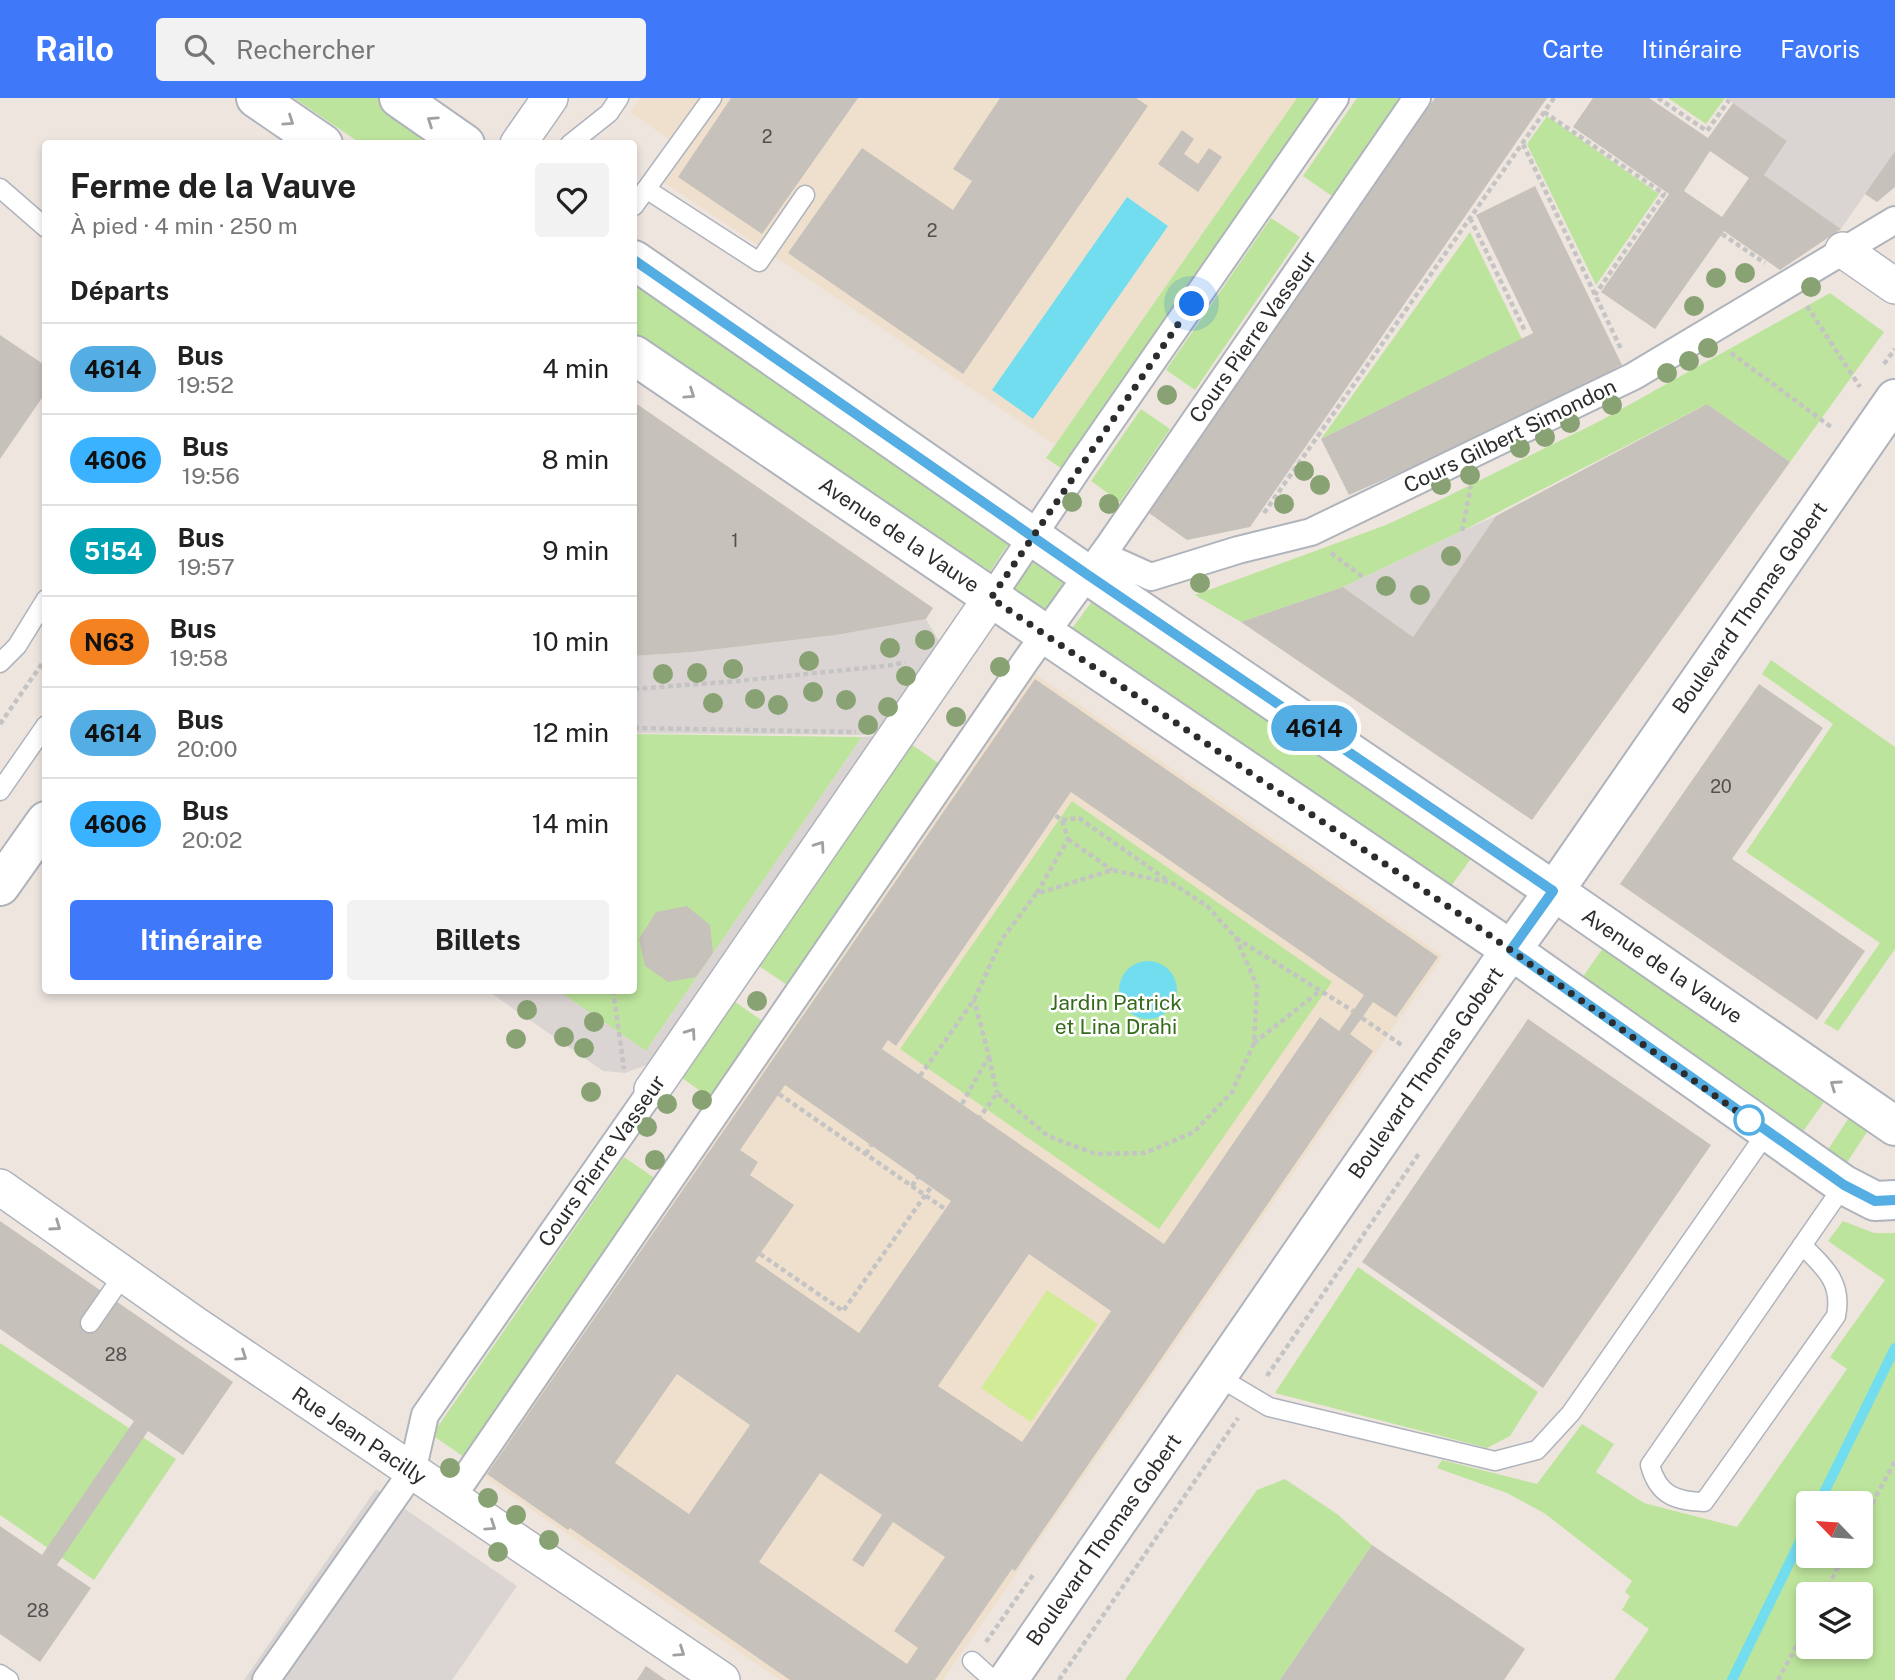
<!DOCTYPE html>
<html lang="fr">
<meta charset="utf-8">
<style>
:root{--surface:#fff;--page:#f2f2f2;--text:#222;--muted:#767676;--line:#e0e0e0;--accent:#3f79fa}
body{margin:0;font-family:"Public Sans",sans-serif;background:var(--page);color:var(--text);height:100vh;display:flex;flex-direction:column;font-size:26px;white-space:nowrap}
*{box-sizing:border-box;margin:0}
p{font-size:23px;color:var(--muted)}
.icon{flex:none;width:38px;height:38px;fill:none;stroke:currentColor;stroke-width:2;stroke-linecap:round;stroke-linejoin:round}
.map{position:relative;flex:1;overflow:hidden}
.details{position:absolute;left:42px;top:42px;width:595px;height:854px;display:flex;flex-direction:column;background:var(--surface);border-radius:7px;box-shadow:0 4px 10px #0003}
.details>*{flex:none}
.badge{padding:0 14px;border-radius:23px;font-size:24px;line-height:46px}
.needle{width:46px;rotate:295deg}
.tools{position:absolute;left:1796px;top:1393px;display:grid;gap:14px}
.tools a{display:grid;place-items:center;width:77px;height:77px;border-radius:7px;background:var(--surface);box-shadow:0 4px 10px #0003;font-size:35px}
.you{position:absolute;width:35px;height:35px;margin:-18px;border:5px solid #fff;border-radius:50%;background:#1a73e8;box-shadow:0 0 0 10px #1a73e833}
.map>.badge{position:absolute;translate:-50% -50%;box-shadow:0 0 0 4px #fff}
h2{padding:0 28px;font-size:26px;line-height:63px}
.round{display:grid;place-items:center;flex:none;width:74px;height:74px;border-radius:7px;background:var(--page)}
.head{display:flex;align-items:center;justify-content:space-between;height:119px;padding:0 28px}
h1{font-size:33px;font-weight:700;line-height:52px}
.primary-button{display:flex;gap:14px;margin-top:auto;padding:14px 28px}
.primary-button a{flex:1;height:80px;border-radius:7px;background:var(--accent);color:#fff;font-size:28px;font-weight:700;line-height:80px;text-align:center}
.primary-button a+a{background:var(--page);color:var(--text)}
ul{padding:0;list-style:none}
li{display:flex;align-items:center;gap:21px;height:91px;padding:0 28px;border-top:2px solid var(--line)}
li div{flex:1}
li b{display:block;font-size:26px}
li em{font-style:normal}
li .badge{min-width:77px;font-weight:700;text-align:center}
header{display:flex;align-items:center;gap:42px;box-sizing:border-box;height:98px;padding:0 35px;background:var(--accent);color:#fff}
header strong{font-size:33px}
nav{display:flex;gap:38px;margin-inline-start:auto;font-size:24px}
.search{width:490px;height:63px;background:var(--page);display:flex;align-items:center;gap:18px;box-sizing:border-box;padding:0 24px;border-radius:7px;color:var(--muted);font-size:26px}
.map>svg:first-child{display:block}
.education{fill:#efe0ce}
.green{fill:#bde49c;fill-rule:evenodd}
.pitch{fill:#d2eb97}
.plaza{fill:#dad5d2}
.water{fill:#72ddef}
.lines{fill:none;stroke-linecap:round;stroke-linejoin:round}
.stream{stroke:#72ddef;stroke-width:10}
.building{fill:#c6c1ba;fill-rule:evenodd}
.service-casing{stroke:#afb3bc;stroke-width:21}
.pedestrian-casing{stroke:#afb3bc;stroke-width:30}
.minor-casing{stroke:#afb3bc;stroke-width:38}
.tertiary-casing{stroke:#afb3bc;stroke-width:42}
.secondary-casing{stroke:#afb3bc;stroke-width:42}
.path{stroke:#c4c4c4;stroke-width:4.5;stroke-dasharray:5 3.5;stroke-linecap:butt}
.service{stroke:#fff;stroke-width:18}
.pedestrian{stroke:#fff;stroke-width:26}
.minor{stroke:#fff;stroke-width:35}
.tertiary{stroke:#fff;stroke-width:38}
.secondary{stroke:#fff;stroke-width:38}
.tree{fill:#88a273}
.oneway{stroke:#a0a0a0}
.line-casing{stroke:#fff;stroke-width:16}
.line{stroke:#54aee3;stroke-width:10}
.walk{stroke:#2c2c2c;stroke-width:7;stroke-dasharray:0 12.6}
.stop-dot{fill:#fff;stroke:#54aee3;stroke-width:3.5}
.labels{text-anchor:middle;stroke-width:5;stroke-linejoin:round;paint-order:stroke}
.number-label{font-size:18px;fill:#525150}
.street-label{font-size:21px;fill:#2c2c2c;stroke:#fff}
.park-label{font-size:21px;fill:#356b1b;stroke:#fff}
</style>
<header>
<strong>Railo</strong>
<div class="search"><svg class="icon" aria-label="search" viewBox="0 0 24 24"><circle cx="10" cy="10" r="6"/><path d="M15 15l6 6"/></svg>Rechercher</div>
<nav><a>Carte</a><a>Itinéraire</a><a>Favoris</a></nav>
</header>
<div class="map">
<svg width="1895" height="1582" viewBox="0 0 1895 1582">
<rect width="100%" height="100%" fill="#eee5df"/>
<!-- education -->
<path class="education" d="M640 0H1297L1055 347 656 79 677 47 630 14Z
M1034 575 1443 858 943 1582H780L481 1377Z"/>
<!-- green -->
<path class="green" d="M294 0H380L428 33 420 45H360Z
M1297 0H1317L1061 370 1046 360Z
M1357 0H1399L1332 98 1303 78Z
M1668 0H1725L1706 26Z
M1547 18 1659 96 1596 187 1527 46Z
M1271 120 1300 139 1195 292 1166 272Z
M1470 134 1522 241 1321 341Z
M634 174 1014 438 989 475 634 235Z
M1830 195 1884 234 1790 364 1707 306 1462 433 1343 489 1241 524 1195 497 1386 427 1442 401 1600 323Z
M1141 311 1170 331 1120 404 1091 383Z
M1039 456 1073 478 1047 515 1014 491Z
M1096 498 1475 755 1449 791 1070 533Z
M1771 562 1895 649V851L1838 933 1824 925 1880 845 1746 754 1833 626 1762 576Z
M634 636 862 639 646 953 558 893 634 892Z
M908 644 941 667 790 889 756 866Z
M1072 703 1332 884 1159 1131 900 951Z
M1605 847 1829 997 1802 1035 1580 883Z
M731 901 764 924 712 1001 679 978Z
M1852 1015 1871 1028 1846 1066 1827 1053Z
M624 1059 656 1081 464 1359 432 1337Z
M1843 1123 1874 1135H1895V1582H1614L1649 1531 1622 1512 1630 1498 1625 1494 1632 1483 1544 1415 1507 1395 1437 1370 1442 1362 1537 1386 1582 1326 1614 1346 1596 1374 1644 1405 1737 1429 1847 1271 1830 1259 1885 1182 1828 1143ZM1808 1405H1860V1458H1808ZM1808 1496H1860V1549H1808Z
M1358 1169 1538 1294 1510 1338 1487 1350 1275 1295Z
M0 1245 176 1361 94 1482 0 1417Z
M1285 1381 1337 1416 1372 1447 1280 1582H1125L1206 1463 1257 1392Z"/>
<!-- pitch -->
<path class="pitch" d="M1047 1192 1098 1226 1031 1324 981 1290Z"/>
<!-- plaza -->
<path class="plaza" d="M1726 0H1895V53L1841 131 1764 77 1787 43Z
M1496 418 1413 539 1343 489 1462 433Z
M926 521 945 553 888 635 861 637 634 635V558L693 554 836 537Z
M887 637 649 966 625 975 603 973 488 893H558L646 953 862 639Z
M376 1391 517 1488 452 1582H244Z"/>
<!-- water -->
<path class="water" d="M1127 99 1168 128 1033 321 992 292Z
M1119 892a29 29 0 1 1 58 0a29 29 0 1 1-58 0Z"/>
<g class="lines">
<!-- stream -->
<path class="stream" d="M1819 1405 1895 1250
M1732 1582 1808 1427"/>
</g>
<!-- building -->
<path class="building" d="M731 0H858L762 136 678 79Z
M1000 0H1136L1148 8 963 276 788 155 862 50 953 112 972 83 953 71Z
M1435 0H1547L1250 429 1187 442 1149 415Z
M1593 0H1649L1708 40 1733 5 1787 43 1764 77 1841 131 1780 172 1724 133 1655 231 1601 194 1669 96 1573 29ZM1710 53 1749 80 1722 119 1684 93Z
M1182 32 1194 41 1184 56 1198 66 1209 50 1222 59 1198 94 1158 66Z
M1895 53V89L1877 104 1865 96Z
M1535 88 1622 267 1494 333 1349 397 1321 341 1533 235 1476 117Z
M0 237 46 268V294L0 361Z
M634 304 933 510 926 521 836 537 693 554 634 558Z
M1707 306 1790 364 1532 722 1241 524 1343 489 1413 539 1496 418Z
M1035 581 1438 859 1396 919 1373 904 1362 920 1350 936 1373 953 1015 1473 1012 1471 935 1582H790L570 1430 568 1432 487 1376ZM1071 694 1364 897 1339 933 1320 919 1164 1146 882 951 888 942 896 948ZM785 987 951 1103 859 1235 755 1163 794 1107 750 1077 758 1064 740 1052ZM1029 1156 1111 1213 1022 1344 938 1288ZM677 1276 750 1327 689 1416 615 1365ZM820 1375 882 1417 852 1462 863 1469 893 1424 945 1459 894 1533 918 1550 907 1566 759 1464Z
M1759 586 1823 630 1732 761 1865 853 1817 922 1620 786Z
M687 808 710 827 713 855 696 879 668 884 645 868 639 841 656 814Z
M1528 921 1711 1047 1543 1290 1362 1164Z
M0 1123 233 1284 183 1357 148 1333 57 1467 91 1490 40 1564 0 1536V1428L42 1457 134 1323 0 1231Z
M1372 1447 1525 1551 1504 1582H1280Z
M646 1568 666 1582H637Z"/>
<g class="lines">
<!-- service casing -->
<g class="service-casing">
<path id="service" d="M570 46 609 15 619 0
M0 90 46 130
M646 91 759 164 805 97
M634 108 712 0
M0 565 17 548 46 501
M0 693 46 627
M1802 1147C1824 1169 1843 1184 1836 1218L1704 1404C1675 1403 1658 1397 1650 1367L1844 1087
M90 1225 124 1176
M1217 1278 1269 1309 1495 1363 1537 1352 1571 1315 1767 1034
M972 1563 993 1582
M0 1576 9 1582"/>
</g>
<!-- pedestrian casing -->
<g class="pedestrian-casing">
<path id="pedestrian" d="M1102 457 1151 479 1238 452 1311 434 1634 278 1895 122
M991 500 1081 366 1335 0
M451 1401 1027 561 1110 446 1417 0
M266 1582 412 1374 425 1317 652 992"/>
</g>
<!-- minor casing -->
<g class="minor-casing">
<path id="minor" d="M518 46 550 0
M1843 152 1895 188
M652 992 991 500
M0 1089 193 1225 722 1582"/>
</g>
<!-- tertiary casing -->
<g class="tertiary-casing">
<path id="tertiary" d="M1895 301 1554 793 1895 1028
M0 788 46 723
M1511 852 1844 1087 1875 1103 1895 1102"/>
</g>
<!-- secondary casing -->
<g class="secondary-casing">
<path id="secondary" d="M256 0 323 46
M399 0 465 46
M634 162 1088 477 1554 793 1496 873 1008 1582
M634 257 1511 852"/>
</g>
<!-- path -->
<path class="path" d="M1658 0 1707 33 1729 2
M1544 14 1664 96 1595 197
M1523 46 1622 253
M1470 120 1525 233
M1722 136 1765 165
M1807 208 1860 289
M1731 255 1831 329
M1884 266 1895 251
M1264 415 1554 0
M1462 433 1471 388
M1331 455 1363 479
M634 591 738 583 893 567 905 564
M0 626 46 560
M634 630 856 634
M1062 722 1079 720 1167 782
M1068 741 1112 772
M1037 795 1068 741 1062 722 1055 717
M1236 840 1353 913
M613 892 624 971
M1362 920 1403 948
M1254 945 1321 892
M989 959 997 995
M920 978 974 902 1002 841 1036 796 1112 772 1172 785 1207 808 1236 840 1257 888 1254 945 1232 994 1194 1034 1145 1055 1096 1056 1048 1038 997 995 980 1019
M779 996 945 1111
M962 1006 989 958 974 902
M866 1056 871 1047
M912 1088 918 1079
M760 1156 843 1213 931 1089
M1267 1278 1420 1054
M1860 1428 1895 1363
M1824 1496 1844 1458
M986 1544 1033 1477
M1059 1582 1238 1320
M1778 1582 1808 1527"/>
<!-- service -->
<use href="#service" class="service"/>
<!-- pedestrian -->
<use href="#pedestrian" class="pedestrian"/>
<!-- minor -->
<use href="#minor" class="minor"/>
<!-- tertiary -->
<use href="#tertiary" class="tertiary"/>
<!-- secondary -->
<use href="#secondary" class="secondary"/>
</g>
<!-- trees -->
<g class="tree">
<circle cx="1745" cy="175" r="10"/>
<circle cx="1716" cy="180" r="10"/>
<circle cx="1811" cy="189" r="10"/>
<circle cx="1694" cy="208" r="10"/>
<circle cx="1708" cy="250" r="10"/>
<circle cx="1689" cy="263" r="10"/>
<circle cx="1667" cy="275" r="10"/>
<circle cx="1167" cy="297" r="10"/>
<circle cx="1612" cy="307" r="10"/>
<circle cx="1570" cy="325" r="10"/>
<circle cx="1545" cy="339" r="10"/>
<circle cx="1520" cy="350" r="10"/>
<circle cx="1304" cy="373" r="10"/>
<circle cx="1470" cy="377" r="10"/>
<circle cx="1320" cy="387" r="10"/>
<circle cx="1441" cy="387" r="10"/>
<circle cx="1072" cy="404" r="10"/>
<circle cx="1109" cy="406" r="10"/>
<circle cx="1284" cy="406" r="10"/>
<circle cx="1451" cy="458" r="10"/>
<circle cx="1200" cy="485" r="10"/>
<circle cx="1386" cy="488" r="10"/>
<circle cx="1420" cy="497" r="10"/>
<circle cx="925" cy="542" r="10"/>
<circle cx="890" cy="550" r="10"/>
<circle cx="809" cy="563" r="10"/>
<circle cx="1000" cy="569" r="10"/>
<circle cx="733" cy="571" r="10"/>
<circle cx="697" cy="575" r="10"/>
<circle cx="663" cy="576" r="10"/>
<circle cx="906" cy="578" r="10"/>
<circle cx="813" cy="594" r="10"/>
<circle cx="755" cy="601" r="10"/>
<circle cx="846" cy="602" r="10"/>
<circle cx="713" cy="605" r="10"/>
<circle cx="778" cy="607" r="10"/>
<circle cx="888" cy="609" r="10"/>
<circle cx="956" cy="619" r="10"/>
<circle cx="868" cy="627" r="10"/>
<circle cx="757" cy="903" r="10"/>
<circle cx="527" cy="912" r="10"/>
<circle cx="594" cy="924" r="10"/>
<circle cx="564" cy="939" r="10"/>
<circle cx="516" cy="941" r="10"/>
<circle cx="584" cy="950" r="10"/>
<circle cx="591" cy="994" r="10"/>
<circle cx="702" cy="1002" r="10"/>
<circle cx="667" cy="1006" r="10"/>
<circle cx="647" cy="1029" r="10"/>
<circle cx="655" cy="1062" r="10"/>
<circle cx="450" cy="1370" r="10"/>
<circle cx="488" cy="1400" r="10"/>
<circle cx="516" cy="1417" r="10"/>
<circle cx="549" cy="1442" r="10"/>
<circle cx="498" cy="1454" r="10"/>
</g>
<!-- one-way arrows -->
<defs><path id="oneway-chevron" d="M-2-3.5L2.5 0L-2 3.5" fill="none" stroke-width="1.6" stroke-linecap="round" stroke-linejoin="round" transform="scale(1.75)"/></defs>
<g class="oneway">
<use href="#oneway-chevron" transform="translate(289 23) rotate(34)"/>
<use href="#oneway-chevron" transform="translate(432 23) rotate(-146)"/>
<use href="#oneway-chevron" transform="translate(690 296) rotate(34)"/>
<use href="#oneway-chevron" transform="translate(820 748) rotate(-55)"/>
<use href="#oneway-chevron" transform="translate(691 935) rotate(-55)"/>
<use href="#oneway-chevron" transform="translate(1835 987) rotate(-145)"/>
<use href="#oneway-chevron" transform="translate(56 1128) rotate(35)"/>
<use href="#oneway-chevron" transform="translate(242 1258) rotate(34)"/>
<use href="#oneway-chevron" transform="translate(491 1428) rotate(34)"/>
<use href="#oneway-chevron" transform="translate(680 1554) rotate(34)"/>
</g>
<g class="lines">
<!-- line casing -->
<g class="line-casing">
<path id="line" d="M634 162 1088 477 1553 793 1511 852 1844 1087 1875 1103 1895 1102"/>
</g>
<!-- line -->
<use href="#line" class="line"/>
<!-- walk -->
<path class="walk" d="M1192 206 991 500 1471 824 1752 1024 1749 1022"/>
</g>
<!-- markers -->
<circle class="stop-dot" cx="1749" cy="1022" r="14"/>
<g class="labels">
<!-- number labels -->
<g class="number-label">
<text x="767" y="45">2</text>
<text x="932" y="139">2</text>
<text x="735" y="449">1</text>
<text x="1721" y="695">20</text>
<text x="116" y="1263">28</text>
<text x="38" y="1519">28</text>
</g>
<!-- street labels -->
<g class="street-label">
<text transform="translate(1253 239) rotate(-55)" y="7">Cours Pierre Vasseur</text>
<text transform="translate(1510 338) rotate(-26)" y="7">Cours Gilbert Simondon</text>
<text transform="translate(899 437) rotate(34)" y="7">Avenue de la Vauve</text>
<text transform="translate(1750 510) rotate(-55)" y="7">Boulevard Thomas Gobert</text>
<text transform="translate(1662 868) rotate(34)" y="7">Avenue de la Vauve</text>
<text transform="translate(1426 975) rotate(-55)" y="7">Boulevard Thomas Gobert</text>
<text transform="translate(602 1063) rotate(-55)" y="7">Cours Pierre Vasseur</text>
<text transform="translate(359 1338) rotate(34)" y="7">Rue Jean Pacilly</text>
<text transform="translate(1104 1442) rotate(-55)" y="7">Boulevard Thomas Gobert</text>
</g>
<!-- park labels -->
<g class="park-label">
<text x="1116" y="912">Jardin Patrick<tspan x="1116" dy="24">et Lina Drahi</tspan></text>
</g>
</g>
</svg>
<div class="tools">
<a><svg class="needle" viewBox="-14 -14 28 28"><path d="M0-13l5 13h-10z" fill="#e53935"/><path d="M0 13l5-13h-10z" fill="#767676"/></svg></a>
<a><svg class="icon" aria-label="layers" viewBox="0 0 24 24"><path d="M12 4l9 5-9 5-9-5zM3 14l9 5 9-5"/></svg></a>
</div>
<div class="you" style="left:1192px;top:206px"></div>
<b class="badge" style="left:1314px;top:630px;background:#54aee3;color:#111">4614</b>
<section class="details">
<div class="head"><div><h1>Ferme de la Vauve</h1><p>À pied · 4 min · 250 m</p></div><a class="round"><svg class="icon" aria-label="heart" viewBox="0 0 24 24"><path d="M12 20l-8-8c-3-5 5-10 8-4 3-6 11-1 8 4z"/></svg></a></div>
<h2>Départs</h2>
<ul>
<li><span class="badge" style="background:#54aee3;color:#111">4614</span><div><b>Bus</b><p>19:52</p></div><em>4 min</em></li>
<li><span class="badge" style="background:#3bb2ff;color:#111">4606</span><div><b>Bus</b><p>19:56</p></div><em>8 min</em></li>
<li><span class="badge" style="background:#00a3b4;color:#fff">5154</span><div><b>Bus</b><p>19:57</p></div><em>9 min</em></li>
<li><span class="badge" style="background:#f58220;color:#111">N63</span><div><b>Bus</b><p>19:58</p></div><em>10 min</em></li>
<li><span class="badge" style="background:#54aee3;color:#111">4614</span><div><b>Bus</b><p>20:00</p></div><em>12 min</em></li>
<li><span class="badge" style="background:#3bb2ff;color:#111">4606</span><div><b>Bus</b><p>20:02</p></div><em>14 min</em></li>
</ul>
<div class="primary-button"><a>Itinéraire</a><a>Billets</a></div>
</section>
</div>
